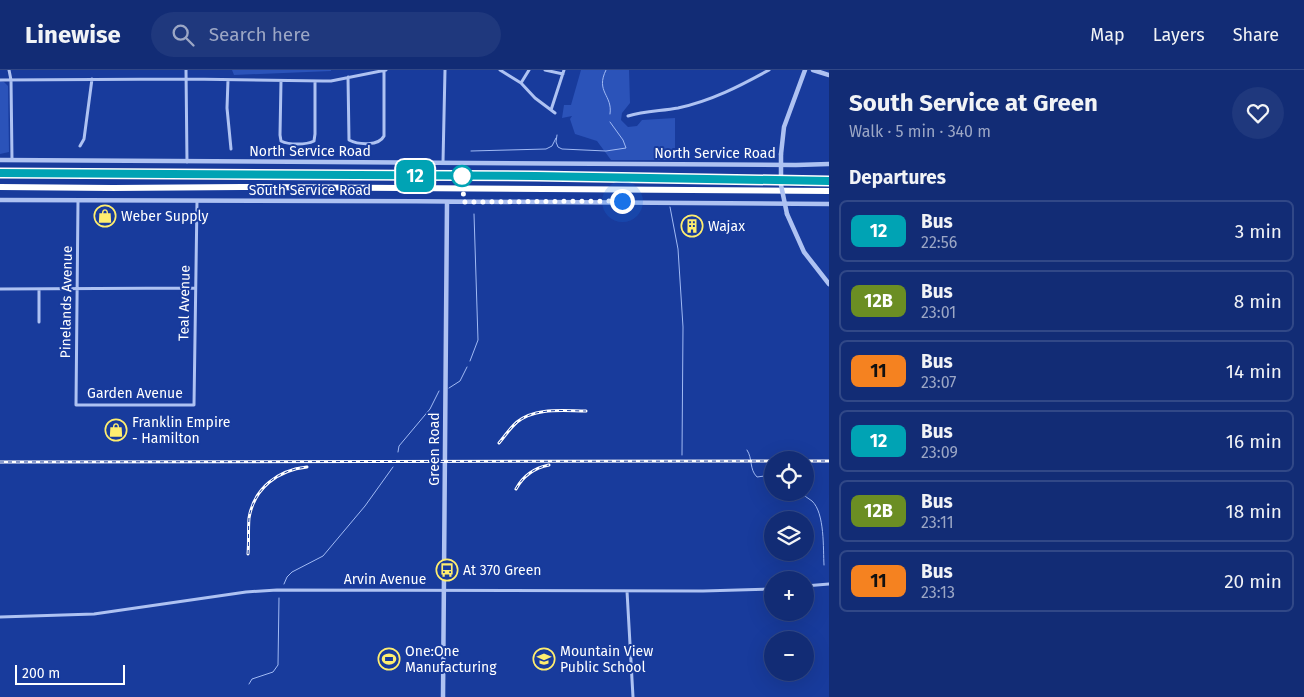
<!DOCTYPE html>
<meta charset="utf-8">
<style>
:root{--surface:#122c75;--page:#1f387d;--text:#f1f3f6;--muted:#9ca7c5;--line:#314887}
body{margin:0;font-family:"Fira Sans",sans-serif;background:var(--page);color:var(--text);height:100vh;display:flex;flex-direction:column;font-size:19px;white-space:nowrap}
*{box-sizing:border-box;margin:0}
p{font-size:16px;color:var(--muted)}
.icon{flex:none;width:28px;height:28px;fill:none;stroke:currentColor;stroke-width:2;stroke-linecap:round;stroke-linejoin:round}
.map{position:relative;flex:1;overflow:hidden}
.sheet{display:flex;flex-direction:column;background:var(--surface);width:475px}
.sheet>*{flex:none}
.badge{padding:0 10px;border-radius:8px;font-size:18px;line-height:32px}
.buttons{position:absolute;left:764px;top:381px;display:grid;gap:10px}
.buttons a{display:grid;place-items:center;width:50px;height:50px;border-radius:50%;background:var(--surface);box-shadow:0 5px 20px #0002,0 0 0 1px var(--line);font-size:25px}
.scale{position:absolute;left:15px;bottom:12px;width:110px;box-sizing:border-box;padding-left:5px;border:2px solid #fff;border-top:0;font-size:14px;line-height:18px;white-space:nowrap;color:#fff;-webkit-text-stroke:4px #183b9c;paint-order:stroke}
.you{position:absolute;width:25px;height:25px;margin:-12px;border:4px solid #fff;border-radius:50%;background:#1a73e8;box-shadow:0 0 0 8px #1a73e833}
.map>.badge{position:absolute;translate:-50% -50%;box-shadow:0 0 0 2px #fff}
h2{padding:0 20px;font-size:19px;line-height:45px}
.round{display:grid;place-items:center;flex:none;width:52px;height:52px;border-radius:26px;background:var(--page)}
.overview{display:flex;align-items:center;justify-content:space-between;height:85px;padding:0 20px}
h1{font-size:24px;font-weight:700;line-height:38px}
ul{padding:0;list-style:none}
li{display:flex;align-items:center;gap:15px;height:62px;margin:0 10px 8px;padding:0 10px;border:2px solid var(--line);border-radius:8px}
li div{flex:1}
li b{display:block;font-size:19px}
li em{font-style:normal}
li .badge{min-width:55px;font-weight:700;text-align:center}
header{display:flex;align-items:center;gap:30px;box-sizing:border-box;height:70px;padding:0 25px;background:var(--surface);border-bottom:1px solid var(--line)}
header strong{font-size:24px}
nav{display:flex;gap:28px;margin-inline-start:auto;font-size:18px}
.search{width:350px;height:45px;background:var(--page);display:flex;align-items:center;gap:12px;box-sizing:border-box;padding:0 18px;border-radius:28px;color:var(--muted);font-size:19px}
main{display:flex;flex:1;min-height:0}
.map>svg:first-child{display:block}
.green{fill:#2b53b9}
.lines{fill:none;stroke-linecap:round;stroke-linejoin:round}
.stream{stroke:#a1baf4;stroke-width:1}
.minor{stroke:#aec2f2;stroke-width:3}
.tertiary{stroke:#aec2f2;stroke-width:4.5}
.motorway{stroke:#fff;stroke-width:6}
.rail-casing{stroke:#fff;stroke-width:3}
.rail{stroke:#183b9c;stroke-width:1;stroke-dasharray:4;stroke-linecap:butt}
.tertiary-bridge{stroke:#aec2f2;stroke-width:4.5}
.line-casing{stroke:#fff;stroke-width:11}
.line{stroke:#00a3b4;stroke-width:8}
.walk{stroke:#fff;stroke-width:5;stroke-dasharray:0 9}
.stop-dot{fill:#fff;stroke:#00a3b4;stroke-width:2.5}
.labels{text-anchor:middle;stroke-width:4;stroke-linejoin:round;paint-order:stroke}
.street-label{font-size:14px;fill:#fff;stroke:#183b9c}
.poi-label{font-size:14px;fill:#fff;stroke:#183b9c;text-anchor:start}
</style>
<header>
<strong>Linewise</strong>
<div class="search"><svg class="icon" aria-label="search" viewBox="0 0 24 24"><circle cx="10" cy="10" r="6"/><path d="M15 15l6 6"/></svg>Search here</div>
<nav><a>Map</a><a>Layers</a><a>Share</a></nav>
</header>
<main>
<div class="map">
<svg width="829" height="627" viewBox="0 0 829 627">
<rect width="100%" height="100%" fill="#183b9c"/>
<!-- green -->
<path class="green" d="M232 0H331V1L234 5Z
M581 0H629L630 33 622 43 621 50 628 57 637 56 642 50 675 48V90H611L597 71 575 64 570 49 572 46 562 48 564 35H571Z
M0 11 4 12 8 16 9 82 0 84Z"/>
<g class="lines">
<!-- stream -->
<path class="stream" d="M606 0C595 22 613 25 610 44
M557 65 556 72 558 77 562 79 606 81 626 78 623 70 610 52
M471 81 546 79 552 76 556 68
M670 137 678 179 683 257 682 385
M470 291 478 270 474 144
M449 318 460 311 467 297
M747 380C753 389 749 399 757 407L772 405
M398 382 399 376 430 339 439 321
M799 422C803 425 808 428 812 431 825 443 823 479 824 495
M284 514 287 507 292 502 323 486 365 436 393 397
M249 614 252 609 273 602 278 595 279 528"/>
<!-- minor -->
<path class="minor" d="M9 0 11 10 12 90
M186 0 187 92
M500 0 521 13 535 28 555 43
M545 0 563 4
M348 7 349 70C359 75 379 76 384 66V1
M0 10 187 9 323 11H331L386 0
M228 10 227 38 231 79
M281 11 280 65 281 71C289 75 306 75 314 71L315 64V11
M521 13 529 0
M551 40 564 0
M628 46C644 41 662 41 678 38 711 31 740 16 769 0
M80 76 84 69 92 9
M443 92 445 0
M78 131 76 335H194L197 131
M0 219 195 218
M39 219V252
M805 516 829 514
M627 521 633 627
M0 547 94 544 246 522 277 520 703 521 772 519"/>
<!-- tertiary -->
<path class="tertiary" d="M813 0 829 5
M781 84 784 57 805 0
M0 90 796 95 829 94
M0 130C276 131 553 131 829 134
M787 144 804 182 829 214
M443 627 447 132"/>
<!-- motorway -->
<path class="motorway" d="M0 103 536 106 829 111
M0 117 113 118 242 117 829 121"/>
<!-- rail casing -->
<g class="rail-casing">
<path id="rail" d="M499 373C505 366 510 358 517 352 536 337 564 341 586 341
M805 391H829
M0 392 772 391
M516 419C523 406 534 398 549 395
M248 484C249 472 248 460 249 448 254 418 278 400 307 397"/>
</g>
<!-- rail -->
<use href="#rail" class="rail"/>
<!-- tertiary-bridge -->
<path class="tertiary-bridge" d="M781 84V115L787 144"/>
</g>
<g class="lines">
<!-- line casing -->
<g class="line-casing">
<path id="line" d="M0 103 536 106 829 111"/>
</g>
<!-- line -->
<use href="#line" class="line"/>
<!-- walk -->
<path class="walk" d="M462 106 464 132 622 131"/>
</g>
<!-- icons -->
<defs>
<g id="shop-ring" transform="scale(1.125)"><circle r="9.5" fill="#183b9c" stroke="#ffee6f" stroke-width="1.5"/><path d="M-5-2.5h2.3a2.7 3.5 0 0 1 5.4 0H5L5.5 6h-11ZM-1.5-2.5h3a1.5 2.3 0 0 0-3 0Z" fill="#ffee6f"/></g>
<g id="building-ring" transform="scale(1.125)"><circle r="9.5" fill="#183b9c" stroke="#ffee6f" stroke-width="1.5"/><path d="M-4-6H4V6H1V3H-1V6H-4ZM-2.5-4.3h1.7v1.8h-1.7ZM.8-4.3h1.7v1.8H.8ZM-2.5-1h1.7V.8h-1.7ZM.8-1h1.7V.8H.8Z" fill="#ffee6f"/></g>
<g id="bus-ring" transform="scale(1.125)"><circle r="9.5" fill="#183b9c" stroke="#ffee6f" stroke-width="1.5"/><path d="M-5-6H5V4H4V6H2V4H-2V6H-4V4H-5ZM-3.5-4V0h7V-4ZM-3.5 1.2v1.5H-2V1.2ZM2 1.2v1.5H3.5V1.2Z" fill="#ffee6f"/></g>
<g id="stadium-ring" transform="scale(1.125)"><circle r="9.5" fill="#183b9c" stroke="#ffee6f" stroke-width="1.5"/><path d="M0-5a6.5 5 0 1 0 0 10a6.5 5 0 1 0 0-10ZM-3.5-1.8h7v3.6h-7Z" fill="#ffee6f"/></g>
<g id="school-ring" transform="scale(1.125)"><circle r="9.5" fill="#183b9c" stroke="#ffee6f" stroke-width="1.5"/><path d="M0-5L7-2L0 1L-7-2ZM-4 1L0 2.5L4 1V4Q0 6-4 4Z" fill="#ffee6f"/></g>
</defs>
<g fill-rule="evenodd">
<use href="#shop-ring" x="105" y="146"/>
<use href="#building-ring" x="692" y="156"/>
<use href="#shop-ring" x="116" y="360"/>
<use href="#bus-ring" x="447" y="500"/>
<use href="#stadium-ring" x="389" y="589"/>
<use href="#school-ring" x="544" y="589"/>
</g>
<!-- markers -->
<circle class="stop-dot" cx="462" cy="106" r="10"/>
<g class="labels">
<!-- street labels -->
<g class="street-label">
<text x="310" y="86">North Service Road</text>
<text x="715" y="88">North Service Road</text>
<text x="310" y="125">South Service Road</text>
<text transform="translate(66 232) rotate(-89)" y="5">Pinelands Avenue</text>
<text transform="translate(184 233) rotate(-89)" y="5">Teal Avenue</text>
<text x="135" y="328">Garden Avenue</text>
<text transform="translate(434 379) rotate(-90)" y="5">Green Road</text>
<text x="385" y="514">Arvin Avenue</text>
</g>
<!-- poi labels -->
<g class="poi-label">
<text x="121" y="151">Weber Supply</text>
<text x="708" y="161">Wajax</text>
<text x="132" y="357">Franklin Empire<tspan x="132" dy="16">- Hamilton</tspan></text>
<text x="463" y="505">At 370 Green</text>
<text x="405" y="586">One:One<tspan x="405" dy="16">Manufacturing</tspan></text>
<text x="560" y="586">Mountain View<tspan x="560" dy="16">Public School</tspan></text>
</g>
</g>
</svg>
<div class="buttons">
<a><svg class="icon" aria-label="locate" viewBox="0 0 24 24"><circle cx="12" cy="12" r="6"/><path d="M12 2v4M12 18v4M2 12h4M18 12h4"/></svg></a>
<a><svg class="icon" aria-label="layers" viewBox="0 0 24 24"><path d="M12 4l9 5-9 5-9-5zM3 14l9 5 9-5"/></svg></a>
<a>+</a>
<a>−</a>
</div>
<div class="scale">200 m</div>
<div class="you" style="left:622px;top:131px"></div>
<b class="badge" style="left:415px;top:106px;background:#00a3b4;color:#fff">12</b>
</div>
<section class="sheet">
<div class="overview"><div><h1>South Service at Green</h1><p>Walk · 5 min · 340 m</p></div><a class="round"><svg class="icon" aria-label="heart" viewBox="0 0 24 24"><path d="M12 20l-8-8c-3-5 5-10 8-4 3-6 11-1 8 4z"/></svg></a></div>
<h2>Departures</h2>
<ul>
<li><span class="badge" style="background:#00a3b4;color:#fff">12</span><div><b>Bus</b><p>22:56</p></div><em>3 min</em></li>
<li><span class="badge" style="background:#6b8e23;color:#fff">12B</span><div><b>Bus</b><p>23:01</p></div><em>8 min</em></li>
<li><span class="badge" style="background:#f58220;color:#111">11</span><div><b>Bus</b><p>23:07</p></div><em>14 min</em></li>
<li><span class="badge" style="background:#00a3b4;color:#fff">12</span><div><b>Bus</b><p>23:09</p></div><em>16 min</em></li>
<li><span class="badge" style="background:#6b8e23;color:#fff">12B</span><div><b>Bus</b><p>23:11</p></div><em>18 min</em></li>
<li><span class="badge" style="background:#f58220;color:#111">11</span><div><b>Bus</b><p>23:13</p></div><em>20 min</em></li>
</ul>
</section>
</main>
